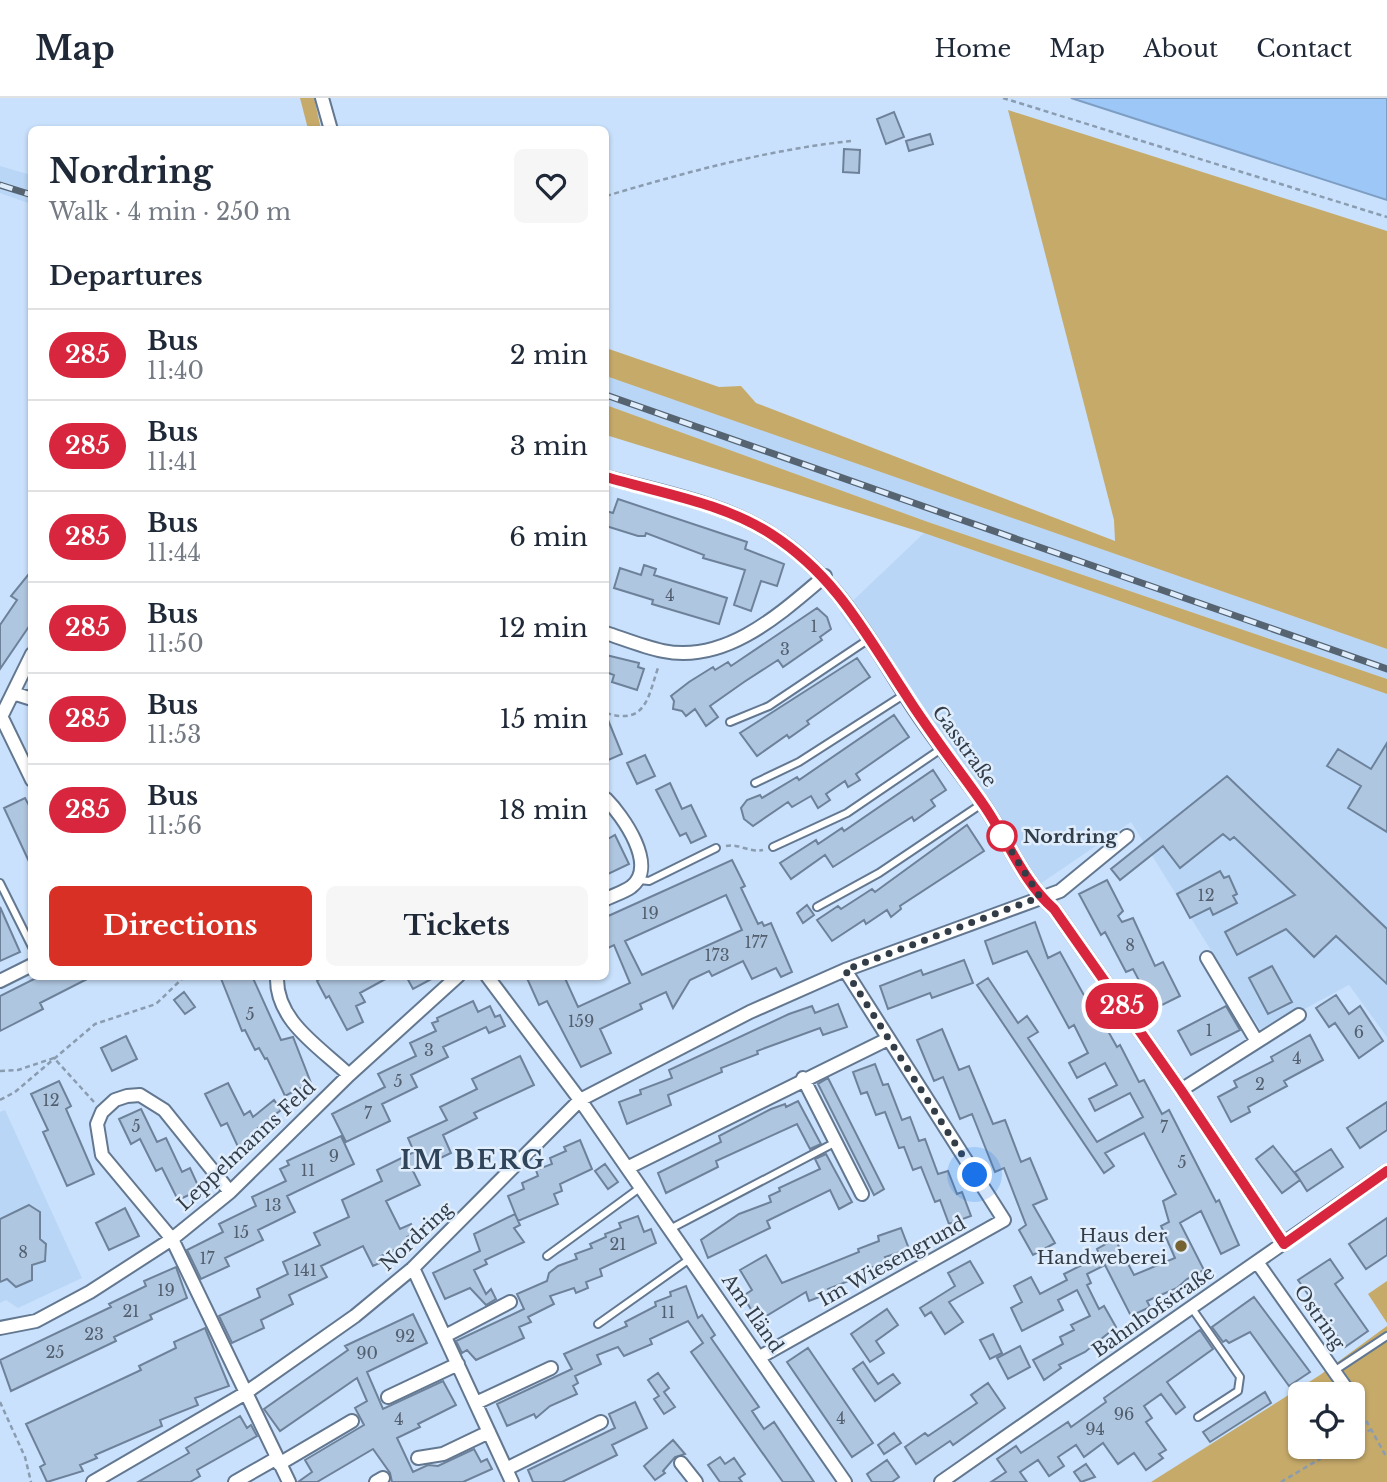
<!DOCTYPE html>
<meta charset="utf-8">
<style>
:root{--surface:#fff;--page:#f6f6f7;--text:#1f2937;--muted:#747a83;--line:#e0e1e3;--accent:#d93025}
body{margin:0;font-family:"Libre Baskerville",serif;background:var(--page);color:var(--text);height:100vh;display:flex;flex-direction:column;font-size:26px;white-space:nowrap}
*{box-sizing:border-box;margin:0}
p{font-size:23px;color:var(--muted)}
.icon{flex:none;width:38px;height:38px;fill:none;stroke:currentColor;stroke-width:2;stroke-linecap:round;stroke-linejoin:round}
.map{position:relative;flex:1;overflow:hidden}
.side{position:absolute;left:28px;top:28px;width:581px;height:854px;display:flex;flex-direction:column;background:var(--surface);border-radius:10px;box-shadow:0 2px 5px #0004}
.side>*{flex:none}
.badge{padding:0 14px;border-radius:23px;font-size:24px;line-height:46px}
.tools{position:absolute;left:1288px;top:1284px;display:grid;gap:14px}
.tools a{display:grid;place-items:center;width:77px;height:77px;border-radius:10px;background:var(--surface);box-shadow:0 2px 5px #0004;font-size:35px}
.you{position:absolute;width:35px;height:35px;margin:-18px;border:5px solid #fff;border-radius:50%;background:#1a73e8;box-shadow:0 0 0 10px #1a73e833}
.map>.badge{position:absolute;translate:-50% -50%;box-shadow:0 0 0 4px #fff}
h2{padding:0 21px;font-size:26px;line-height:63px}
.round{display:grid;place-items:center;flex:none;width:74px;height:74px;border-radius:10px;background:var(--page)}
.summary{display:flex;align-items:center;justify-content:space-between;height:119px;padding:0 21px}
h1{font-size:33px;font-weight:800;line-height:52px}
.primary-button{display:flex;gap:14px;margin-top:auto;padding:14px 21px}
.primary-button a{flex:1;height:80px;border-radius:10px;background:var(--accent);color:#fff;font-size:28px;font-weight:800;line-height:80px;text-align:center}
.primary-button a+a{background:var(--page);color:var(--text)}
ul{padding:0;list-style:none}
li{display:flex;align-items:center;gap:21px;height:91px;padding:0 21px;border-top:2px solid var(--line)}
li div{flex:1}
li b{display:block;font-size:26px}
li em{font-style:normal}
li .badge{min-width:77px;font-weight:700;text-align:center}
header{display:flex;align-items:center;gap:42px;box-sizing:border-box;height:98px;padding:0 35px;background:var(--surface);border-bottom:2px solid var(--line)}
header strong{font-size:33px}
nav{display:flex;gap:38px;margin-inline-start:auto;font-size:24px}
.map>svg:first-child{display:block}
.built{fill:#b9d6f6}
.green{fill:#c6aa6a;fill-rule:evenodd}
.water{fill:#9dc7f7;stroke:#7d9ec2;stroke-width:2}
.building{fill:#afc6e0;stroke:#6d829a;stroke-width:2;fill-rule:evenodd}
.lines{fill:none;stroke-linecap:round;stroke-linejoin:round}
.service-casing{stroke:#637890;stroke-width:10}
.minor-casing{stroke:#637890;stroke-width:16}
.path{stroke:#8a9cb0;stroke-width:2.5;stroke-dasharray:5 3.5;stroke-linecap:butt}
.service{stroke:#fff;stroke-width:6}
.minor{stroke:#fff;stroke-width:12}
.rail-casing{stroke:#566472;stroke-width:7}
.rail{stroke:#dfedfd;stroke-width:4.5;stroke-dasharray:13;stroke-linecap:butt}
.line-casing{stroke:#fff;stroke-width:16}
.line{stroke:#d7263d;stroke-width:10}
.walk{stroke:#333d48;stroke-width:7;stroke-dasharray:0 12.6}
.stop-dot{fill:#fff;stroke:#d7263d;stroke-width:3.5}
.poi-dot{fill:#776332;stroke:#dfedfd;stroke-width:2.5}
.labels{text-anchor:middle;stroke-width:5;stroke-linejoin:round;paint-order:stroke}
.number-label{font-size:16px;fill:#525f6e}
.street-label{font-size:19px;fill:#333d48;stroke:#dfedfd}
.stop-label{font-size:19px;font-weight:bold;fill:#333d48;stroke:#dfedfd;text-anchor:start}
.poi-label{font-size:19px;fill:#333d48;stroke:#dfedfd;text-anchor:end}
.district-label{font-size:26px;font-weight:bold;letter-spacing:2px;fill:#30445a;stroke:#dfedfd}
</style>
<header>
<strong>Map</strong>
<nav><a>Home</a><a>Map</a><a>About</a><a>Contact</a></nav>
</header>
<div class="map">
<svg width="1387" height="1384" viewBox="0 0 1387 1384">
<rect width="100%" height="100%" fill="#c9e1fc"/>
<!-- built -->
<path class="built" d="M0 68 31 77V106L0 95Z
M606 278 1387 551V581L928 424 606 307Z
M924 435 1387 596V939L1349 887 1262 934 1131 724 1040 786 840 515Z
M5 1012 82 1180 18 1210 6 1202 0 1205V1014Z"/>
<!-- green -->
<path class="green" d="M300 0H314L321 31H308Z
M1008 12 1387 133V551L606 278V250L719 289 741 288 756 305 1115 443 1114 422Z
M606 307 928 424 1387 581V596L924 435 606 337Z
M1387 1183V1225L1368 1196Z
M1387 1228V1384H1151L1320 1277ZM1300 1297H1353V1349H1300Z"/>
<!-- water -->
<path class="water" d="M1071 0H1387V102Z"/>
<!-- building -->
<path class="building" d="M894 14 904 39 886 46 877 21Z
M930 36 933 46 909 53 906 43Z
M844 51 860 52 859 75 843 74Z
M618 401 747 444 745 451 784 466 777 488 761 483 751 513 734 507 745 472 703 460 704 457 646 435 645 438H638L606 428V413L613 415Z
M644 467 656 471 654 477 727 500 719 526 652 506 653 502 614 490 620 470 641 477Z
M32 472V524L0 571V527L17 502 11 498Z
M817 510 827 519 831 531 820 539 822 542 783 569 778 562 744 584 710 608 718 619 706 628 695 611 686 618 682 613 673 611 674 603 671 598 689 584 713 569 715 572 728 564 731 568Z
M606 557 639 565 638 569 644 571 637 592 612 584 614 577 606 574Z
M857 560 870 579 807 623 809 626 789 640 787 637 757 658 740 635Z
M606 617 622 656 606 663Z
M894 617 909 639 856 676 860 682 848 689 845 683 826 696 830 702 818 710 811 698 792 709 788 704 753 728 744 721 741 710 747 702 760 697 762 700 797 679 799 682Z
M1387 645V734L1348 710 1361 688 1327 668 1338 651 1371 671Z
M645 657 655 678 637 686 627 665Z
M933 672 946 692 931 702 935 708 914 723 912 719 833 769 825 757 791 781 780 765 816 742 818 746 842 730 844 733Z
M1227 678 1387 831V886L1336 838 1314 859 1286 831 1237 857 1225 834 1295 797 1234 739 1230 742 1223 736 1180 770 1163 748 1120 782 1111 771Z
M670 685 682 711 691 707 706 738 691 745 686 735 680 738 656 692Z
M25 700 32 713V770L4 710Z
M967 727 984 753 900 808 901 811 891 819 887 812 866 826 864 822 832 843 817 822 838 808 841 811 872 791 875 794Z
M615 737 629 766 606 777V742Z
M732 762 745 788 741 790 758 826 762 824 764 828 771 825 792 874 781 879 776 870 752 881 743 863 712 878 709 873 690 882 673 910 666 894 640 906 642 911 600 931 611 955 581 969 547 903 539 907 526 878H564L578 909 630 885 614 847 606 851V819ZM726 797 742 832 642 877 625 843Z
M1220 773 1224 780 1229 778 1237 796 1233 798 1237 805 1213 817 1210 810 1190 820 1177 796Z
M1107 782 1123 813 1118 818 1122 824 1133 820 1155 868 1163 864 1180 898 1154 911 1133 871 1126 874 1105 834 1101 837 1079 796Z
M807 807 814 817 803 825 797 815Z
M0 809 20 854 0 863Z
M1035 824 1048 860 1060 854 1101 928 1104 926 1117 949 1120 947 1139 984 1144 982 1162 1016 1169 1012 1216 1104 1219 1102 1239 1147 1221 1156 1201 1113 1180 1125 1204 1172 1187 1181 1177 1190 1147 1203 1150 1209 1131 1218 1105 1167 1087 1176 1091 1185 1087 1187 1099 1211 1104 1208 1116 1229 1085 1254 1059 1267 1061 1270 1044 1282 1033 1262 1063 1246 1060 1239 1074 1232 1071 1227 1090 1218 1077 1192 1058 1202 1063 1212 1022 1233 1011 1210 1022 1204 1014 1188 1031 1179 1040 1196 1067 1182 1064 1176 1100 1158 1097 1151 1115 1141 1134 1177 1175 1160 1161 1128 1169 1124 1163 1103 1176 1096 1144 1035 1105 1055 1114 1068 1104 1075 977 887 988 880 1018 925 1027 918 1038 934 1028 940 1097 1044 1143 1019 1130 995 1095 1013 1089 1001 1117 987 1105 965 1077 980 1069 965 1088 955 1074 927 1069 930 1027 853 993 866 985 843Z
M964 862 973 885 932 900 930 895 888 911 880 888 921 872 923 877Z
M1272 868 1292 904 1268 916 1249 880Z
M40 878H93L40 905 43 911 0 933V898Z
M220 878H252L281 942 293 939 311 985 285 998 267 960 265 961 259 950 255 952 245 932 242 933Z
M324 878H391L360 895 365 904 356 908 363 924 347 932 329 898 326 900 317 883Z
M406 878H437L413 891Z
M184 894 195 909 185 916 174 902Z
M1336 897 1349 916 1360 908 1383 943 1359 960 1335 925 1329 929 1316 910Z
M473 903 478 914 490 908 495 919 500 917 505 928 489 935 486 929 443 949 448 959 411 977 417 989 382 1006 390 1023 346 1044 332 1016 385 989 378 976 416 958 410 945 436 933 432 925 438 923 437 920Z
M838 906 847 929 823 937 820 930 757 953 758 956 721 970 722 974 668 997 671 1007 627 1026 619 1004 641 996 640 992 672 980 669 972 789 916 812 908 815 915Z
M1226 908 1240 932 1191 957 1178 933Z
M942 931 959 972 969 968 993 1026 1005 1022 1021 1064 1030 1060 1047 1101 1033 1107 1055 1145 1033 1157 1019 1132 1026 1127 1004 1070 995 1074 972 1016 960 1021 943 979 934 983 917 942Z
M1310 937 1323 962 1284 983 1287 988 1248 1009 1250 1014 1231 1024 1218 999 1237 989 1234 983 1273 963 1271 959Z
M126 938 137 961 112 973 101 950Z
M520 958 534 987 474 1015 477 1020 443 1037 451 1055 413 1073 420 1087 386 1103 400 1131 411 1126 415 1136 407 1139 408 1146 381 1158 384 1163 373 1168 363 1148 321 1168 327 1179 289 1197 293 1206 261 1222 264 1230 232 1245 219 1218 260 1199 257 1191 288 1176 283 1164 320 1147 314 1135 349 1119 342 1102 382 1083 377 1072 414 1054 408 1040 447 1022 440 1009 477 991 472 981Z
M875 966 883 987 888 986 902 1022 910 1019 919 1043 925 1041 938 1076 948 1073 957 1096 962 1094 971 1118 949 1126 940 1102 935 1104 921 1069 913 1072 904 1049 899 1050 885 1014 876 1017 867 994 861 996 853 974Z
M828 980 884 1091 874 1097 818 986Z
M59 983 71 1008 66 1011 94 1076 67 1088 43 1034 48 1032 31 996Z
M228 985 244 1017 250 1013 253 1019 274 1002 281 1012 258 1030 263 1040 239 1051 227 1025 221 1028 205 996Z
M798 1003 821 1046 810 1051 797 1026 716 1063 718 1069 666 1095 658 1075 721 1044 719 1038 771 1011 785 1006 786 1009Z
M1387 1004V1032L1360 1050 1347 1030Z
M141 1011 157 1044 166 1040 182 1074 190 1070 200 1092 178 1102 162 1070 156 1073 140 1041 131 1046 119 1021Z
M341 1038 354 1066 287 1098 295 1114 258 1132 263 1142 225 1160 229 1168 201 1181 187 1152 223 1134 219 1126 256 1108 252 1099 286 1083 280 1071 289 1067 287 1063Z
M580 1042 592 1071 560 1086 562 1093 554 1096 558 1106 518 1123 508 1098 524 1091 522 1085 538 1078 536 1072 552 1066 550 1060 566 1053 564 1049Z
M1273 1048 1300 1082 1282 1095 1256 1061Z
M1331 1051 1343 1069 1307 1093 1295 1074Z
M826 1056 852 1104 839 1111 830 1092 767 1123 770 1130 708 1160 701 1142 739 1116 771 1104 769 1098 780 1093 779 1090 820 1071 815 1061Z
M605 1066 618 1084 608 1091 595 1073Z
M29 1107 40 1114V1141L46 1146 45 1163 32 1167V1182L16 1189 7 1181 0 1184V1121Z
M125 1110 139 1138 109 1152 96 1125Z
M515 1116 520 1127 514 1130 524 1144 485 1162 487 1166 474 1172 486 1196 491 1191 496 1201 486 1207 470 1190 445 1201 433 1175 480 1153 474 1136Z
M638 1118 644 1134 651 1131 656 1145 600 1171 602 1178 586 1184 588 1190 576 1195 574 1190 550 1198 554 1206 528 1219 531 1224 519 1229 524 1240 476 1262 467 1252 462 1255 456 1243 524 1211 517 1196 547 1183 549 1175 558 1168 577 1161 575 1156 592 1150 590 1146 606 1139 605 1136 621 1130 619 1125Z
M1387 1120V1157L1366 1171 1349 1146Z
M901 1130 909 1151 885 1159 887 1164 849 1178 851 1182 828 1191 830 1195 809 1203 806 1194 758 1223 743 1198 752 1192 740 1172 766 1157 782 1185 859 1154 858 1151 879 1143 878 1138Z
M1330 1161 1343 1180 1335 1186 1368 1233 1345 1249 1298 1182Z
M970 1163 983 1185 949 1204 963 1224 945 1236 931 1214 925 1218 920 1210 955 1188 948 1175Z
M176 1169 187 1200 150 1217 152 1221 114 1239 116 1243 11 1293 0 1262 111 1209 109 1206 146 1188 144 1183Z
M686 1188 698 1220 702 1217 715 1237 711 1240 759 1309 752 1313 764 1331 774 1324 814 1384H783L691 1254 703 1245 688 1223 650 1241 652 1246 624 1258 618 1249 597 1257 601 1266 575 1278 578 1285 573 1288 577 1296 550 1308 536 1320 534 1316 507 1328 497 1306 572 1271 564 1256 627 1228 625 1224 656 1208 655 1204 671 1198 670 1194Z
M1254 1199 1310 1274 1289 1288 1250 1234 1229 1245 1226 1242 1223 1244 1212 1229Z
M887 1211 898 1227 876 1243 884 1255 870 1264 851 1236Z
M413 1216 427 1245 367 1274 383 1311 443 1283 456 1307 418 1326 420 1329 397 1340 413 1374 428 1367 438 1368 474 1351 481 1364 487 1361 492 1371 463 1384H392L390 1375 373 1351 317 1384H298L312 1374 305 1362 364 1327 355 1310 367 1303 357 1280 280 1333 264 1311 348 1252 345 1248Z
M205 1230 229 1288 195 1300 198 1307 160 1322 162 1328 95 1357 97 1360 80 1367 83 1373 47 1384 40 1369 45 1366 26 1326 141 1272 139 1268 176 1250 174 1244Z
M1200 1232 1213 1251 1167 1284 1185 1309 1176 1316 1161 1296 1144 1308 1152 1320 1146 1324 1166 1352 1159 1356 1163 1360 1146 1372 1134 1355 1118 1366 1103 1345 1084 1359 1076 1347 1058 1359 1064 1368 1049 1378 1038 1362 1020 1374 1027 1384H991L1006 1374 997 1361 1016 1348 1021 1355 1068 1324 1071 1329 1106 1304 1104 1300Z
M993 1236 1002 1255 990 1261 980 1242Z
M1020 1248 1030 1269 1008 1281 997 1260Z
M808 1250 873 1345 852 1359 787 1264Z
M863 1264 878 1286 893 1276 900 1285 875 1303 853 1271Z
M658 1275 669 1290 664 1294 675 1309 664 1316 654 1301 659 1298 648 1282Z
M988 1285 1005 1310 953 1347 950 1343 916 1366 905 1349 925 1335 928 1338 977 1305 971 1297Z
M1265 1294 1271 1305 1210 1344 1203 1334Z
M635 1304 647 1330 612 1347 617 1357 562 1384H533L528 1372 615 1330 609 1316Z
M240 1318 247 1330 251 1327 257 1338 197 1372 200 1378 190 1384H138L189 1355 186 1350Z
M894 1335 901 1345 884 1356 878 1347Z
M673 1342 685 1356 675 1359 663 1373 665 1375 655 1382 644 1368Z
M720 1359 725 1366 734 1360 745 1376 739 1380 742 1384H720L708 1367Z
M887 1362 899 1379 892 1384H872L867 1376Z
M1086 1366 1095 1379 1081 1384 1074 1374Z"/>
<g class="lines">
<!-- service casing -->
<g class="service-casing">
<path id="service" d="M730 624 769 608 869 541
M755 685 799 664 905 596
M773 749 847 715 941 651
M639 782 649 783 716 750
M0 785 32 849
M817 809 879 775 983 705
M670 1131 836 1044
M547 1158 641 1089
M1191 1209 1240 1279 1238 1293 1198 1319
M598 1226 691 1160
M1334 1273 1387 1238"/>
</g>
<!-- minor casing -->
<g class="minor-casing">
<path id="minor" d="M322 0 331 32
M606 379C660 394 723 405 771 436 839 479 872 546 914 611 936 644 960 674 983 706 1007 740 1022 783 1054 811L1181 992 1284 1146
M606 535C624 541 644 549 663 553 726 566 780 516 825 478
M13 595 32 601
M2 620 32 682
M0 621 32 556
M606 701C622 717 659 768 631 789 624 794 614 797 606 801
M1207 860 1256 942
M277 878C275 923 320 949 349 977
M487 878 580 1002 845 1384
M0 883 32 867
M803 980 862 1096
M1181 992 1299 917
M627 1070 888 941
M230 1094 164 1012 140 997 127 998 115 1002 102 1014 97 1026 102 1057 172 1141 289 1384
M1257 1164 1351 1297
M413 1170 512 1384
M0 1230 36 1223 90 1194 172 1141 230 1094 349 977 458 878
M445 1238 510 1204
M760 1259 1004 1122 845 872
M388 1299 458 1266
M476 1305 551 1270
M418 1360 443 1356 489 1334
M681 1365 696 1384
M279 1366 352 1323
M506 1371 601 1324
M93 1384 244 1296 355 1218 413 1170 580 1002 750 914 845 872 1060 793 1127 738
M235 1384 277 1360
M376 1384 383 1380
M941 1384 1387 1073"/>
</g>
<!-- path -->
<path class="path" d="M1003 0 1387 119
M606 98C687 74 767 52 851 43
M606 615C647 628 648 598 659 567
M726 748C739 745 749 755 763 752
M0 973 18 972 54 960 94 1004
M0 1002 15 994 95 926 156 906 185 878
M0 1304 25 1359 31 1384
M1358 1308 1387 1360
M1353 1342 1370 1332
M1281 1384 1340 1349"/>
<!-- service -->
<use href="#service" class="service"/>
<!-- minor -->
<use href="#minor" class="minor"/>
<!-- rail casing -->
<g class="rail-casing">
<path id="rail" d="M0 87 32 97
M606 297 1387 571"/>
</g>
<!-- rail -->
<use href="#rail" class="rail"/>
</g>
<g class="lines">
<!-- line casing -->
<g class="line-casing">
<path id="line" d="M606 379C660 395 723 405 771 436 836 478 865 535 906 597 930 635 957 669 983 706 1007 740 1022 783 1054 811L1181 992 1284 1146 1387 1073"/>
</g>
<!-- line -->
<use href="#line" class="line"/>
<!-- walk -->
<path class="walk" d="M975 1077 845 872 1040 799 1002 738"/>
</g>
<!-- markers -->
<circle class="stop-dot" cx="1002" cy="738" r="14"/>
<circle class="poi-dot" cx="1181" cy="1148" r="7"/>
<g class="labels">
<!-- number labels -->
<g class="number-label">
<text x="670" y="503">4</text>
<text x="814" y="534">1</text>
<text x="785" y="557">3</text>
<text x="1206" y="803">12</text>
<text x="650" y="821">19</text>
<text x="756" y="850">177</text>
<text x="1130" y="853">8</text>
<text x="717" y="863">173</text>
<text x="250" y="922">5</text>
<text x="581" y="929">159</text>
<text x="1209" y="938">1</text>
<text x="1359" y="940">6</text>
<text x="429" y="958">3</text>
<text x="1297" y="966">4</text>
<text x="398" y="989">5</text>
<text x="1260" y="992">2</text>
<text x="51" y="1008">12</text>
<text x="368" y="1021">7</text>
<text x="136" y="1034">5</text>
<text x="1164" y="1035">7</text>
<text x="334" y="1064">9</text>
<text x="1182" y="1070">5</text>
<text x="308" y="1078">11</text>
<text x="273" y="1113">13</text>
<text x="241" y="1140">15</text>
<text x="618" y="1152">21</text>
<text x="23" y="1160">8</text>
<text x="207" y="1166">17</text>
<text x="305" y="1178">141</text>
<text x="166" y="1198">19</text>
<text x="131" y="1219">21</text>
<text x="668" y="1220">11</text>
<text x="94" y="1242">23</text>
<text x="405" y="1244">92</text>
<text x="55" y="1260">25</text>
<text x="367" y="1261">90</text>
<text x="1124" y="1322">96</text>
<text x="841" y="1326">4</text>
<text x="399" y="1327">4</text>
<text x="1095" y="1337">94</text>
</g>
<!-- street labels -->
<g class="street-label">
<text transform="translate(965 648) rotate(54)" y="7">Gasstraße</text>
<text transform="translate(246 1047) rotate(-43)" y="7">Leppelmanns Feld</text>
<text transform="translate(416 1138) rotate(-43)" y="7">Nordring</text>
<text transform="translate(892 1163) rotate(-29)" y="7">Im Wiesengrund</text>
<text transform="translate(1153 1213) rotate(-35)" y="7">Bahnhofstraße</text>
<text transform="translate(753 1215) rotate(55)" y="7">Am Iländ</text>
<text transform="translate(1320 1219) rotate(55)" y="7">Ostring</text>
</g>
<!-- stop labels -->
<g class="stop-label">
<text x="1023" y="745">Nordring</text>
</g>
<!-- poi labels -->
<g class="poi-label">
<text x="1167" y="1144">Haus der<tspan x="1167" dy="22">Handweberei</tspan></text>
</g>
<!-- district labels -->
<g class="district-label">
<text x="473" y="1071">IM BERG</text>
</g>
</g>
</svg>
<div class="tools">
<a><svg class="icon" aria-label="locate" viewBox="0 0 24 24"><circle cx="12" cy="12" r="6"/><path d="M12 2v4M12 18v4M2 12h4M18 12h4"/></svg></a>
</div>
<div class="you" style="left:975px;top:1077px"></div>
<b class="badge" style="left:1122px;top:908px;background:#d7263d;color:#fff">285</b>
<section class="side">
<div class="summary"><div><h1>Nordring</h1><p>Walk · 4 min · 250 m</p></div><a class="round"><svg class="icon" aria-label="heart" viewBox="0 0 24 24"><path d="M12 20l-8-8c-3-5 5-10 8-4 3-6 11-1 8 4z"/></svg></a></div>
<h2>Departures</h2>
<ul>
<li><span class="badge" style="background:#d7263d;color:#fff">285</span><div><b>Bus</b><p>11:40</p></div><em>2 min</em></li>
<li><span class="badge" style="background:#d7263d;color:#fff">285</span><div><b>Bus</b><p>11:41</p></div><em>3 min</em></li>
<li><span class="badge" style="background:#d7263d;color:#fff">285</span><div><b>Bus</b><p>11:44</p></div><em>6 min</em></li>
<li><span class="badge" style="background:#d7263d;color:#fff">285</span><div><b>Bus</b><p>11:50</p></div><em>12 min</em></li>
<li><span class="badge" style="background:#d7263d;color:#fff">285</span><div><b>Bus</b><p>11:53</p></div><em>15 min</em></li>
<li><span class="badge" style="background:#d7263d;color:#fff">285</span><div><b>Bus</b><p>11:56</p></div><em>18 min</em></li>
</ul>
<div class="primary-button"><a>Directions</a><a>Tickets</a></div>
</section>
</div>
